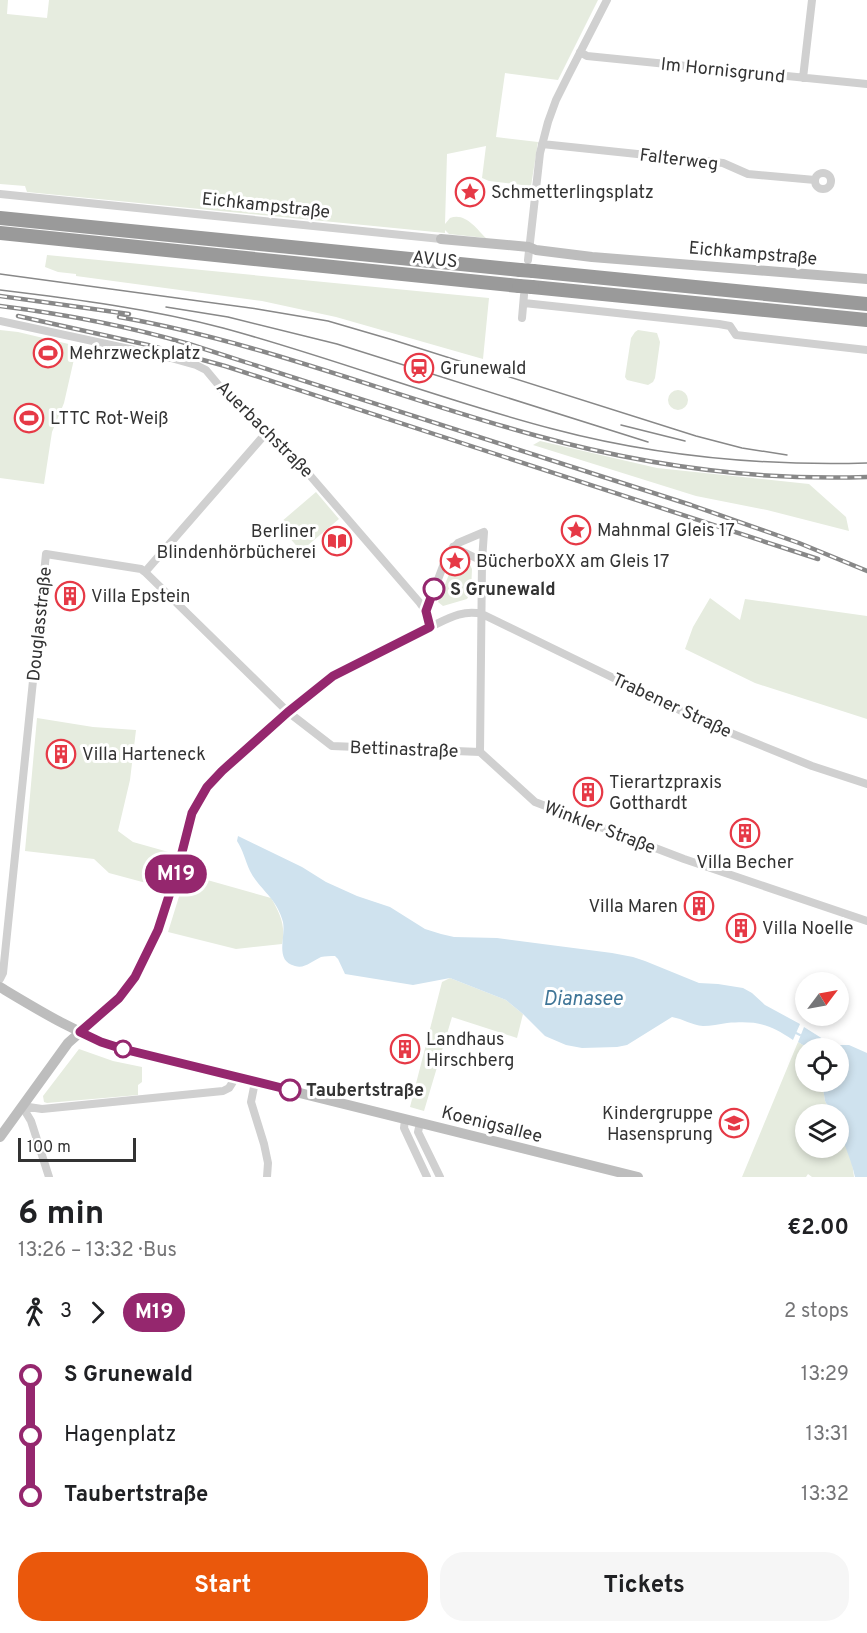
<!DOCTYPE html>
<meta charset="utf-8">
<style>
:root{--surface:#fff;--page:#f6f6f6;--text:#202124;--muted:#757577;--accent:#ea580c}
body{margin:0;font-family:Overpass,sans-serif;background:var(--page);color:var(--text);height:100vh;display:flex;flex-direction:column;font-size:22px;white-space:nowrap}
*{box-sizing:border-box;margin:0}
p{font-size:20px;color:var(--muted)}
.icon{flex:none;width:33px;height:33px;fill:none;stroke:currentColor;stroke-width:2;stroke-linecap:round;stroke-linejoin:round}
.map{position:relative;height:1177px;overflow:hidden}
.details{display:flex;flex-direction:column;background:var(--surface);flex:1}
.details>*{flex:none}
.badge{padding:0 12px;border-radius:20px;font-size:21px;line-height:39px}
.needle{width:39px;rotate:58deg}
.buttons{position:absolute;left:795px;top:972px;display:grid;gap:12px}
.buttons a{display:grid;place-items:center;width:54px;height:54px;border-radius:50%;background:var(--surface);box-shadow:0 3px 9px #0003;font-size:30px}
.scale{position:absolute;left:18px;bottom:15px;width:118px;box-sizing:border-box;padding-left:6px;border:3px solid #333;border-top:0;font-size:16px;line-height:21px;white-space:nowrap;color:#333;-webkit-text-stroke:4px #fff;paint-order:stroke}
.map>.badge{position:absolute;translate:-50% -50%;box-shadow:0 0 0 3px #fff}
.legs{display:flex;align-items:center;gap:9px;height:66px;padding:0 18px;font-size:20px}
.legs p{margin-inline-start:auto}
.head{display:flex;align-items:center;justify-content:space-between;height:102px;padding:0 18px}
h1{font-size:33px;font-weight:700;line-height:45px}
.cta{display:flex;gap:12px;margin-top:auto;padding:12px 18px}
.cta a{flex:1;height:69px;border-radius:24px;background:var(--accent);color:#fff;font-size:24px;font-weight:700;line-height:69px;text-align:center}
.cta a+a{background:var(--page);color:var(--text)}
ul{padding:0 18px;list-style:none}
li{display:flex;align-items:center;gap:21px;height:60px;font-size:22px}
li i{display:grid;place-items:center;width:9px;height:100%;margin:0 8px;background:currentColor}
li i::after{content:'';width:15px;height:15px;margin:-8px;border:4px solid;border-radius:50%;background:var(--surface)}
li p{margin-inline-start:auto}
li:first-child i{background:linear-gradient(#0000 50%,currentColor 0)}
li:last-child i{background:linear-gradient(currentColor 50%,#0000 0)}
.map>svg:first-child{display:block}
.green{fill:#e6ecdf}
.water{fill:#cfe2ee}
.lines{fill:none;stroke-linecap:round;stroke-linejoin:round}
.stream{stroke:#cfe2ee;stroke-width:2}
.street{stroke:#d0d0d0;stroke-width:8}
.secondary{stroke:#bdbdbd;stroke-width:10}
.highway{stroke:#9a9a9a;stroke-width:14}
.tram{stroke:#888;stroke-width:1.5}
.rail-casing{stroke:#888;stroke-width:4.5}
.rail{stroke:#fff;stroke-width:2;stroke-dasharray:7;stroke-linecap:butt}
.highway-bridge{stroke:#9a9a9a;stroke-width:14}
.line-1-casing{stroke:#fff;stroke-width:14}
.line-1{stroke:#95276e;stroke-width:9}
.stop-1-dot{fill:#fff;stroke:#95276e;stroke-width:3}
.labels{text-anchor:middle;stroke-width:6;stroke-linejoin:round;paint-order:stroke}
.street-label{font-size:18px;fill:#333;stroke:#fff}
.poi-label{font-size:18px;fill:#333;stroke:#fff;text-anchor:start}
.stop-label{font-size:18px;font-weight:bold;fill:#333;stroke:#fff;text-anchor:start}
.water-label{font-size:20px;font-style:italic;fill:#3f7597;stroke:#fff}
</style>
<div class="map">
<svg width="867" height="1177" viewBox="0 0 867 1177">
<rect width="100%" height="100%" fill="#fff"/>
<!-- green -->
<path class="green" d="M0 0H8L7 14 47 18 49 0H598L558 80 505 73 496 137 538 142 531 186 489 181 482 178 486 146 447 154 445 224 450 218C465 212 476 228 486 238L449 234 445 230V233L27 192 25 186 0 184Z
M47 255 489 298 483 359 336 317 262 301 76 276V274L58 272 45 267Z
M0 330 18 332 77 346 64 403 52 432 44 484 0 478Z
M638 330 657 333 660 342 655 378 653 382 648 385 627 380 625 377 631 338 635 332Z
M668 400a10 10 0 1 1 20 0a10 10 0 1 1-20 0Z
M540 441 657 468 809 484 846 517 849 531 767 510 696 496 533 445Z
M316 492 339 519 301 551 281 528 267 539 259 532 267 534Z
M461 561 470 565 472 569 471 592 467 599 443 606 438 602 453 564Z
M710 598 740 620 745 599 867 616V719L755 683 685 649 693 627Z
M37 718 93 727 136 730 130 780 118 831 133 842 172 853 161 887 109 873 94 859 25 851Z
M186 874 271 898C280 913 286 926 282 944L236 949 168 932Z
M450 978 506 1000 523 1014 517 1038 452 1017 424 1111 410 1107 442 982Z
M798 1042 808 1048H806V1082H822L825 1101 832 1114H806V1148H838L839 1127 852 1162 854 1177H812L808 1174 806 1177H742Z
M79 1049 113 1061 142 1067V1082L138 1085V1095L47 1103 44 1102 43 1096Z"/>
<!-- water -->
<path class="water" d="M238 836 302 867 326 882 357 896 390 907 425 929 441 934 454 937 497 938 612 953 633 957 645 961 699 983 718 984 743 988 752 993 765 1005 800 1024 793 1040C768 1023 756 1021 727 1023 719 1024 711 1026 703 1026 692 1025 683 1019 672 1017L627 1045 617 1047 582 1048 566 1045 545 1036 523 1014 506 1000 450 978 413 985 345 974 338 959 335 956C330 956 325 956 321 957 312 961 305 969 295 966 274 961 286 937 283 922 277 898 259 889 250 871 245 860 243 850 237 841Z
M804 1027 823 1039 839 1045H849L867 1053V1177H855C851 1156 838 1135 838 1114H832L825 1101 822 1082H838V1048H808L798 1042Z"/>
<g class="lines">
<!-- stream -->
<path class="stream" d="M796 1033 800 1035"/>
<!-- street -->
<path class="street" d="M580 52 587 56 867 84
M803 78 812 0
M542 144 723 163 748 174 815 180
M815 181a8 8 0 1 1 16 0a8 8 0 1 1-16 0Z
M0 194 441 239
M528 260 540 153 548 122 556 100 568 76 607 0
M524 303 719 324 730 326 736 335 867 350
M522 318 524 295
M0 321 171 358 196 365 206 370 226 394 288 450 420 603 426 611 430 627C447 619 463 609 482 614L706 723 812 766 867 784
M453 547 482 561
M145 572 288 712 332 746 480 752
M426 611 448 553 458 543 484 532 482 561 480 752 535 802 684 859 867 921
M0 979 3 973 46 554 141 569 145 572 267 432
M255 1082 251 1102 264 1144 268 1163 267 1177
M22 1106 42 1109 223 1091 229 1088 236 1077
M22 1106 31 1121 49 1177
M405 1120 404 1128 427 1177
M420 1123 418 1132 440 1177"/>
<!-- secondary -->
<path class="secondary" d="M441 239 529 247 536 250 592 257 867 279
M0 987C40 1011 79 1035 123 1049L638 1177
M0 1137 68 1043 119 998 135 977 158 930 192 813 207 787 222 771 288 712 333 676 430 627"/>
<!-- highway -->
<path class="highway" d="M0 218 520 270
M0 233 519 286
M533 271 867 304
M532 287 867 320"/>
<!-- tram -->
<path class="tram" d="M0 274 257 309 328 321 393 340 696 436 742 448 787 455
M0 290C75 299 151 309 223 328 334 358 441 400 553 429 655 456 761 466 867 463
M166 307 228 317 337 344 648 442
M621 425 685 441"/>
<!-- rail casing -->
<g class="rail-casing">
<path id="rail" d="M0 296 129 314
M0 306C64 314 127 326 189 344L691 505 799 543 867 571
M18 316 148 345 225 366 818 559
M119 317C261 342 395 397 534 435 642 465 755 481 867 477"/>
</g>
<!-- rail -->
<use href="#rail" class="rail"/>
<!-- highway-bridge -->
<path class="highway-bridge" d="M520 270 533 271
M519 286 532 287"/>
</g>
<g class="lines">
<!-- line-1 casing -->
<g class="line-1-casing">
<path id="line-1" d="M290 1090 123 1049 101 1042 80 1032 119 998 135 977 158 930 178 868 192 813 207 787 222 771 288 712 333 676 430 627 426 611 434 589"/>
</g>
<!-- line-1 -->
<use href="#line-1" class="line-1"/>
</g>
<!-- icons -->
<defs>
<g id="sight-ring" transform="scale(1.5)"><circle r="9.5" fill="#fff" stroke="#e63946" stroke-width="1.5"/><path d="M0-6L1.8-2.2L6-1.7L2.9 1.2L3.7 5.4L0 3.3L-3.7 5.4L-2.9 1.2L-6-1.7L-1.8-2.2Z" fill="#e63946"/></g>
<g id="stadium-ring" transform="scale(1.5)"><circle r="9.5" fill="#fff" stroke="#e63946" stroke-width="1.5"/><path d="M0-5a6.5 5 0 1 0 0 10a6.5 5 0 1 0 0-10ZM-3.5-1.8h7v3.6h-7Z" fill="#e63946"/></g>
<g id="station-ring" transform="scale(1.5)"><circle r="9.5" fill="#fff" stroke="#e63946" stroke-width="1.5"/><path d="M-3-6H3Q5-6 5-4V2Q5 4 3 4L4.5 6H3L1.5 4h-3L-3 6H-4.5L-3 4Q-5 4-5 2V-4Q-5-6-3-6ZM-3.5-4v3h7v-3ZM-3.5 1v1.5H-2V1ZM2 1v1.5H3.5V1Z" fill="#e63946"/></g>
<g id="library-ring" transform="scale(1.5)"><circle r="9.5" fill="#fff" stroke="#e63946" stroke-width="1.5"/><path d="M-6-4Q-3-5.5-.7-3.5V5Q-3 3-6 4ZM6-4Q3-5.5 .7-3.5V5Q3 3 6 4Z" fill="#e63946"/></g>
<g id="building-ring" transform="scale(1.5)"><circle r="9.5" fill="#fff" stroke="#e63946" stroke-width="1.5"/><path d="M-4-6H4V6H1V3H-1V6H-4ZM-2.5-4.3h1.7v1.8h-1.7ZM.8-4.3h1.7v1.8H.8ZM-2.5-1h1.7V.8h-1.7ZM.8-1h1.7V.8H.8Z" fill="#e63946"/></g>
<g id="school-ring" transform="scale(1.5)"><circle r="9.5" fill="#fff" stroke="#e63946" stroke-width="1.5"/><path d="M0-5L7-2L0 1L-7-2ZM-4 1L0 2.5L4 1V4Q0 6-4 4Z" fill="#e63946"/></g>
</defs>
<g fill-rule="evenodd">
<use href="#sight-ring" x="470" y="192"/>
<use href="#stadium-ring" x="48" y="353"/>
<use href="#station-ring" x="419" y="368"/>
<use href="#stadium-ring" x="29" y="418"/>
<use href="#sight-ring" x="576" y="530"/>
<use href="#library-ring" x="337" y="541"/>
<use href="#sight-ring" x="455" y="561"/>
<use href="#building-ring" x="70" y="596"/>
<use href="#building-ring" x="61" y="754"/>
<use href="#building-ring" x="588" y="792"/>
<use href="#building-ring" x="745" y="833"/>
<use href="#building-ring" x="699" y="906"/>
<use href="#building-ring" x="741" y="928"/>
<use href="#building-ring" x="405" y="1049"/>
<use href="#school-ring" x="734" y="1123"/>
</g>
<!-- markers -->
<g class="stop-1-dot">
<circle cx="434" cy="589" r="10"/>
<circle cx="123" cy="1049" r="8"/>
<circle cx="290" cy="1090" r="10"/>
</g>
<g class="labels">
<!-- street labels -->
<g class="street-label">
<text transform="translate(723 70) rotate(6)" y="6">Im Hornisgrund</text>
<text transform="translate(679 159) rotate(7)" y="6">Falterweg</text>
<text transform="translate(266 205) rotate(6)" y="6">Eichkampstraße</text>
<text transform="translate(753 253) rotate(5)" y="6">Eichkampstraße</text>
<text transform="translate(435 259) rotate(6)" y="6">AVUS</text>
<text transform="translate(265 429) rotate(45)" y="6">Auerbachstraße</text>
<text transform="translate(39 624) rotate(-84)" y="6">Douglasstraße</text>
<text transform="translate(672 705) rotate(25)" y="6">Trabener Straße</text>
<text transform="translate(404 749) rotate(2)" y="6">Bettinastraße</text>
<text transform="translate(600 827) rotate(21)" y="6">Winkler Straße</text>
<text transform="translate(492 1124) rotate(14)" y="6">Koenigsallee</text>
</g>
<!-- poi labels -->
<g class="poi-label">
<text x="491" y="198">Schmetterlingsplatz</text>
<text x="69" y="359">Mehrzweckplatz</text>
<text x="440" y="374">Grunewald</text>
<text x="50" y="424">LTTC Rot-Weiß</text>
<text x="597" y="536">Mahnmal Gleis 17</text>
<text x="316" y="537" text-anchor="end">Berliner<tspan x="316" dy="21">Blindenhörbücherei</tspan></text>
<text x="476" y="567">BücherboXX am Gleis 17</text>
<text x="91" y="602">Villa Epstein</text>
<text x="82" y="760">Villa Harteneck</text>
<text x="609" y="788">Tierartzpraxis<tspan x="609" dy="21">Gotthardt</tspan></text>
<text x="745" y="868" text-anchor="middle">Villa Becher</text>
<text x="678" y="912" text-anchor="end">Villa Maren</text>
<text x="762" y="934">Villa Noelle</text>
<text x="426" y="1045">Landhaus<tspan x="426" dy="21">Hirschberg</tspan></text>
<text x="713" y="1119" text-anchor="end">Kindergruppe<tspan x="713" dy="21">Hasensprung</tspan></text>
</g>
<!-- stop labels -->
<g class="stop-label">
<text x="450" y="595">S Grunewald</text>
<text x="306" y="1096">Taubertstraße</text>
</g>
<!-- water labels -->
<g class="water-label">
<text x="583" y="1005">Dianasee</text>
</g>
</g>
</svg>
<div class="buttons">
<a><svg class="needle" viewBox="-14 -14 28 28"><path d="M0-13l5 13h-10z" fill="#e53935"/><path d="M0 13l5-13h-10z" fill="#757577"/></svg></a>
<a><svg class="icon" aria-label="locate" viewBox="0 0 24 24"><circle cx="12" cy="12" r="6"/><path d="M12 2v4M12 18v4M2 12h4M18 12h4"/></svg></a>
<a><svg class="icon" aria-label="layers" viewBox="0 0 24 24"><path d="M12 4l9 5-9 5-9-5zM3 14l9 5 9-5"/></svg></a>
</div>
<div class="scale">100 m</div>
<b class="badge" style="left:176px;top:874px;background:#95276e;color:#fff">M19</b>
</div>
<section class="details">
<div class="head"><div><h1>6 min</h1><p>13:26 – 13:32 · Bus</p></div><b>€2.00</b></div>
<div class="legs"><svg class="icon" aria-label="walk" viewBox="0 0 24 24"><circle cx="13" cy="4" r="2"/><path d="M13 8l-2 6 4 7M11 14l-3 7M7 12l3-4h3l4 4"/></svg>3<svg class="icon" aria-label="forward" viewBox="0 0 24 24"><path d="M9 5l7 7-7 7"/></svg><b class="badge" style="background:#95276e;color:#fff">M19</b><p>2 stops</p></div>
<ul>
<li><i style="color:#95276e"></i><b>S Grunewald</b><p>13:29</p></li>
<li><i style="color:#95276e"></i><span>Hagenplatz</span><p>13:31</p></li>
<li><i style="color:#95276e"></i><b>Taubertstraße</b><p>13:32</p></li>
</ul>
<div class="cta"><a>Start</a><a>Tickets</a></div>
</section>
